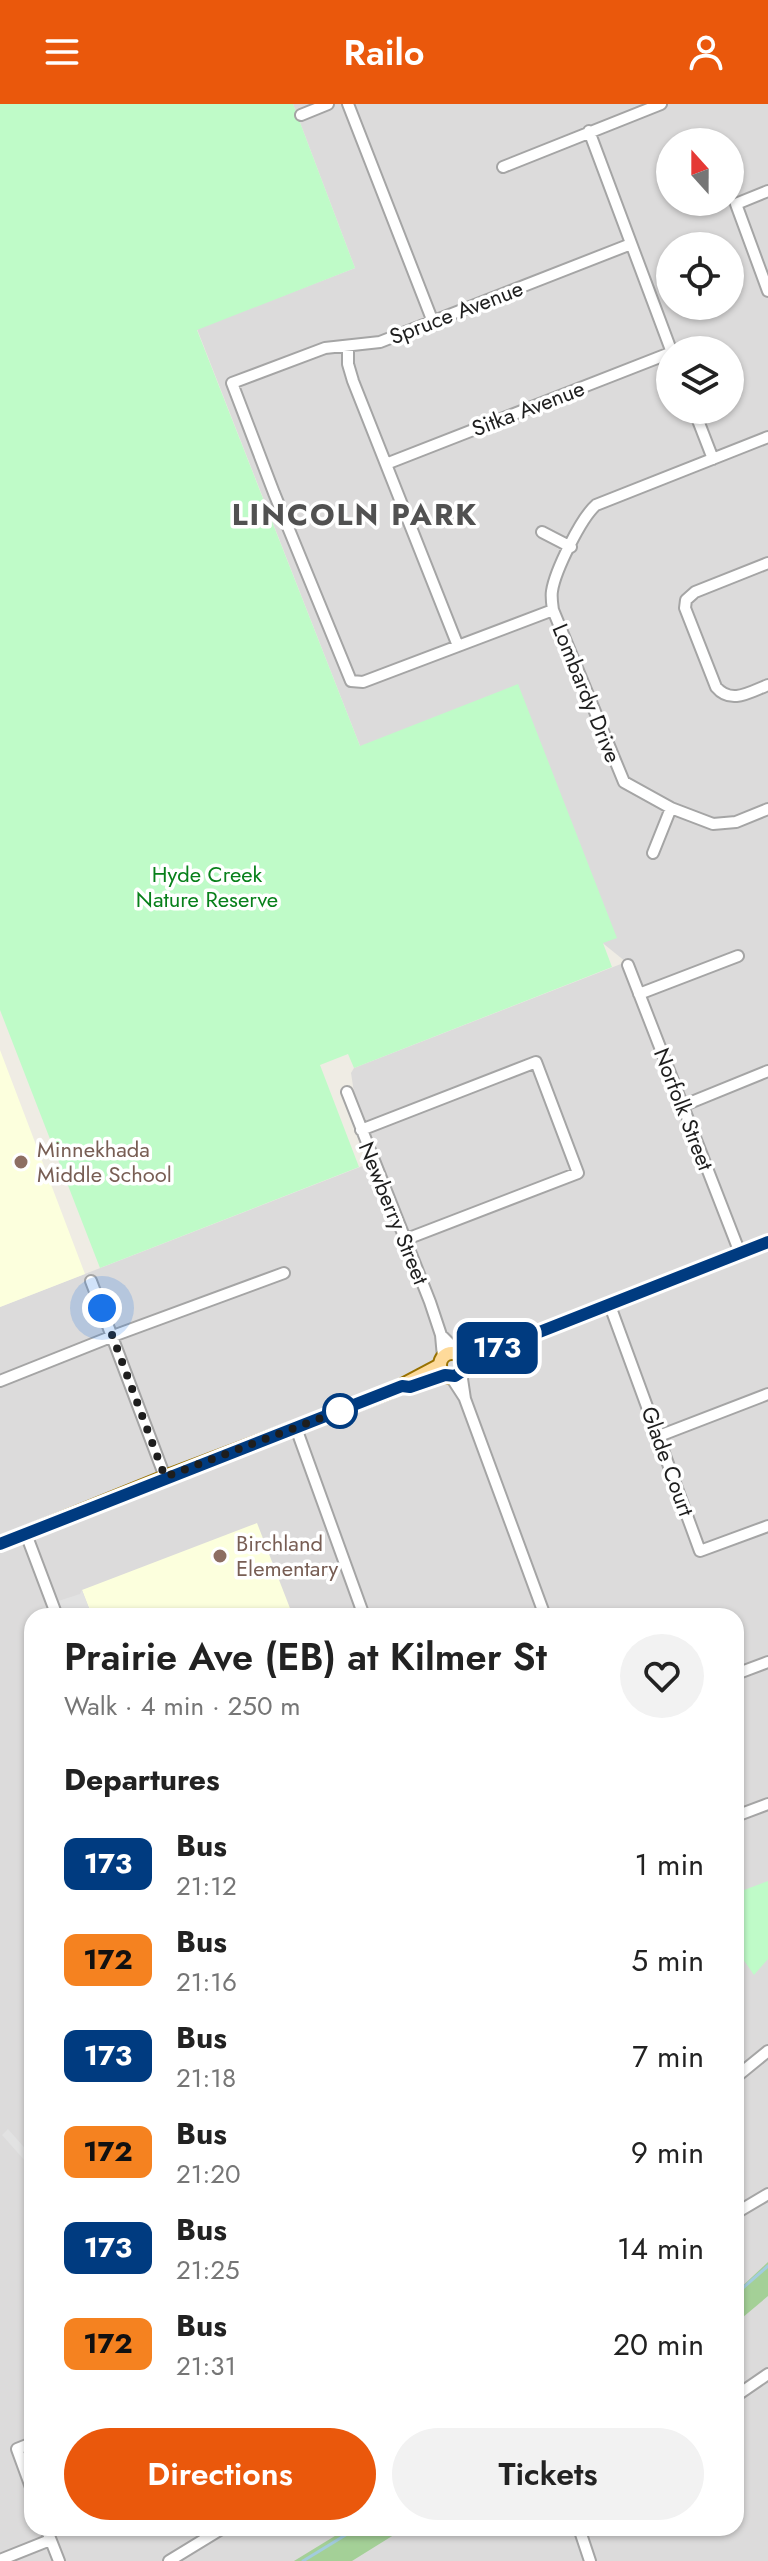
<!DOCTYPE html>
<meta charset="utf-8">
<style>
:root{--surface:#fff;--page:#f2f2f2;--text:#222;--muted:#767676;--accent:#ea580c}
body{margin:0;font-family:Jost,sans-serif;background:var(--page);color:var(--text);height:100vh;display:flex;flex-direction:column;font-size:30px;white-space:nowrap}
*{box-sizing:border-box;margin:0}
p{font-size:26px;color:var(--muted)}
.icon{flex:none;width:44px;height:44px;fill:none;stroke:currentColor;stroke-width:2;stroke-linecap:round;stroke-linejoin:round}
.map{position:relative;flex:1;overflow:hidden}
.panel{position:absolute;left:24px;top:1504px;width:720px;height:928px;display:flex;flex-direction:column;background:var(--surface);border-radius:24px;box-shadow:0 2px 6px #0004}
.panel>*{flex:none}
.badge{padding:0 16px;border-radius:12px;font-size:28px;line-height:52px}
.needle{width:52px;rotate:339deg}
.fabs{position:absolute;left:656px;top:24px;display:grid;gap:16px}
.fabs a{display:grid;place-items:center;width:88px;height:88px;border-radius:50%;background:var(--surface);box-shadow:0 2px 6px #0004;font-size:40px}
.you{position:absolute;width:40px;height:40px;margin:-20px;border:6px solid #fff;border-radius:50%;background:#1a73e8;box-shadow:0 0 0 12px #1a73e833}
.map>.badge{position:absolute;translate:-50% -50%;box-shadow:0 0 0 4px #fff}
h2{padding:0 40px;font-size:30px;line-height:72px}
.round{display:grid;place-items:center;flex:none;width:84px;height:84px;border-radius:42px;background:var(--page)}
.headline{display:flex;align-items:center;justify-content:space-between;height:136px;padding:0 40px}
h1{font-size:38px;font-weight:600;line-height:60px}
.cta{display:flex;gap:16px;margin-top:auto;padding:16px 40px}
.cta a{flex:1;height:92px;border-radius:48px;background:var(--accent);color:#fff;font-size:32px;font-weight:600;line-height:92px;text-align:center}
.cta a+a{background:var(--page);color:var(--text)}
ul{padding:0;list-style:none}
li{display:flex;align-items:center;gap:24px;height:96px;padding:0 40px}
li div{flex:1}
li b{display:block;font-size:30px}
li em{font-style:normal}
li .badge{min-width:88px;font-weight:700;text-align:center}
header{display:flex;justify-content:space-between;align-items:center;height:104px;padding:0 40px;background:var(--accent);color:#fff;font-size:36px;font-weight:600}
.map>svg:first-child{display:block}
.residential{fill:#dcdbdb;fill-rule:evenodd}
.education{fill:#fcffdd}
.forest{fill:#a4d097}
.park{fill:#bffbc8}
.parking{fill:#e2e2e2}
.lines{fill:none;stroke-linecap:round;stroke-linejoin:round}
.stream{stroke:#a3ccde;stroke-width:3}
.minor-casing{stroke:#a5a5a5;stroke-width:14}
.major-casing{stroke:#987100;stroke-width:16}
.minor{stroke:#fff;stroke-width:10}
.major{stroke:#feda9a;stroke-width:12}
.line-casing{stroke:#fff;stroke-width:18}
.line{stroke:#003b80;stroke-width:12}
.walk{stroke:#1e1e1e;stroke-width:8;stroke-dasharray:0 14.4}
.education-dot{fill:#8d6e63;stroke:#fff;stroke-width:3}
.stop-dot{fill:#fff;stroke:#003b80;stroke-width:4}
.labels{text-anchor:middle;stroke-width:7;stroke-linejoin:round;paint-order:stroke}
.street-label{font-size:22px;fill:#1e1e1e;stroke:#fff}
.park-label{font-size:22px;fill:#08801b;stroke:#fff}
.education-label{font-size:22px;fill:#785e54;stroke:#fff;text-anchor:start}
.district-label{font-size:30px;font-weight:bold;letter-spacing:2px;fill:#515151;stroke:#fff}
</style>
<header><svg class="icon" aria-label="menu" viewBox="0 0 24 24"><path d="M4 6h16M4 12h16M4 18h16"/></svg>Railo<svg class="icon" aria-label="person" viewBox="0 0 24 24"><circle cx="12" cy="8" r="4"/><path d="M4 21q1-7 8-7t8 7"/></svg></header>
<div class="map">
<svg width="768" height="2457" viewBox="0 0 768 2457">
<rect width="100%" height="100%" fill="#efece4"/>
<!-- residential -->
<path class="residential" d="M293 0H768V2457H0V1203L365 1061 351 969 354 964 626 858 360 642 197 225 355 164ZM670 38H730V98H670ZM670 142H730V202H670ZM670 246H730V306H670ZM32 1512H736V2424H32Z"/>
<!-- education -->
<path class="education" d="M0 946 85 1170 0 1203Z
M257 1419 293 1512H92L82 1486Z"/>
<!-- forest -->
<path class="forest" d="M768 2158V2192L736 2219V2188Z
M348 2424H405L352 2457H294Z"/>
<!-- park -->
<path class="park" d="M0 0H293L355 164 197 226 360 642 518 580 617 834 603 839 612 863 354 964 348 950 320 961 359 1063 100 1164 0 906Z
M768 1777V1855L754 1871 736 1845V1789Z"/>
<!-- parking -->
<path class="parking" d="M82 1486 92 1512H46L45 1509 52 1499 80 1490Z
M8 2025 31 2051 25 2057 2 2031Z"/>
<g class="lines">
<!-- stream -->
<path class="stream" d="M736 2190 768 2162
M303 2457 357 2424"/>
<!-- minor casing -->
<g class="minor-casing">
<path id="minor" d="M348 0 433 218
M301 11 328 0
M589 27 671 246
M503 63 661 0
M768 87 736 100 768 187
M348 242V260L353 277 458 542
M694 306 713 355
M768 333 596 401C581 414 555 467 552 487 551 493 552 499 553 506L624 678 671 704 713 720 736 718 768 705
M386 360 670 249
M542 428 571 443
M768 459 695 488 686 496 685 504 716 583C731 601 750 588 768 581
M553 506 363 578 351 577 274 389 232 279 325 244 380 238 631 140
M653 749 671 704
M628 861 740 1149
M639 890 738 852
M347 988 430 1198 441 1231 443 1253
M682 1002 768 967
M361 1026 536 958 578 1069 404 1136
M91 1177 165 1373
M609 1199 700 1447 768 1422
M441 1231 449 1239 452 1249
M461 1268 465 1295 545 1512
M451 1273 464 1293
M0 1277 113 1232 284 1169
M296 1324 364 1512
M659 1332 768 1290
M26 1430 57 1512
M736 1570 768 1558
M736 1712 768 1700
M736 1973 768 1947
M736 2109 768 2090
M736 2292 768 2270
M32 2339 17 2345 32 2386
M46 2424 59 2457
M579 2424 590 2457
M0 2456 50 2436
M169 2457 223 2424"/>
</g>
<!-- major casing -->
<g class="major-casing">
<path id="major" d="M440 1261a12 12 0 1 1 24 0a12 12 0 1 1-24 0Z
M464 1262 481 1251 768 1138
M402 1282 410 1283 445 1271
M0 1440 165 1373 389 1288 440 1261"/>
</g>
<!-- minor -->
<use href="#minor" class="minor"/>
<!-- major -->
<use href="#major" class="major"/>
</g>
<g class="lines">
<!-- line casing -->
<g class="line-casing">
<path id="line" d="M0 1440 402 1282 410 1283 445 1271 455 1272 461 1268 464 1262 481 1251 768 1138"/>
</g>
<!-- line -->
<use href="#line" class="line"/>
<!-- walk -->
<path class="walk" d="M102 1204 165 1373 347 1304 340 1307"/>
</g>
<!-- markers -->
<g class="education-dot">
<circle cx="21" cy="1058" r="8"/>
<circle cx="220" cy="1452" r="8"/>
</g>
<circle class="stop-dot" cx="340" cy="1307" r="16"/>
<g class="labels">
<!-- street labels -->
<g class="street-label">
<text transform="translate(456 208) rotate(-21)" y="8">Spruce Avenue</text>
<text transform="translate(528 304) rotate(-21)" y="8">Sitka Avenue</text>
<text transform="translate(587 589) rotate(68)" y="8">Lombardy Drive</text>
<text transform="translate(684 1005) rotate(69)" y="8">Norfolk Street</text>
<text transform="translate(394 1109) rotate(68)" y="8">Newberry Street</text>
<text transform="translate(668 1357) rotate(70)" y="8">Glade Court</text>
</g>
<!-- park labels -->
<g class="park-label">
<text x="207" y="778">Hyde Creek<tspan x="207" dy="25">Nature Reserve</tspan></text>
</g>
<!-- education labels -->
<g class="education-label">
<text x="37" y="1053">Minnekhada<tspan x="37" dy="25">Middle School</tspan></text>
<text x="236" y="1447">Birchland<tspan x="236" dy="25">Elementary</tspan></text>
</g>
<!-- district labels -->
<g class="district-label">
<text x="355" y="421">LINCOLN PARK</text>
</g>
</g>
</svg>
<div class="fabs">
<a><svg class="needle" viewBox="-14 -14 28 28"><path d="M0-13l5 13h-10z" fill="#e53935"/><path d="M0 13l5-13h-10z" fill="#767676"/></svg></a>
<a><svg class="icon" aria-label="locate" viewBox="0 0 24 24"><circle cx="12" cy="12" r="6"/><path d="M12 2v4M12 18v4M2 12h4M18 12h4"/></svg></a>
<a><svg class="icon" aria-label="layers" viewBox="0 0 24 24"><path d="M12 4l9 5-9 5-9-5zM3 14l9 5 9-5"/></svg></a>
</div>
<div class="you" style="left:102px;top:1204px"></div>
<b class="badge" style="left:497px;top:1244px;background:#003b80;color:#fff">173</b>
<section class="panel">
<div class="headline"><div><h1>Prairie Ave (EB) at Kilmer St</h1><p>Walk · 4 min · 250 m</p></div><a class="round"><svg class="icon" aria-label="heart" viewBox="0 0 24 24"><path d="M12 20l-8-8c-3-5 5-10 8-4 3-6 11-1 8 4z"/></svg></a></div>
<h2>Departures</h2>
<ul>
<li><span class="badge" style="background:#003b80;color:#fff">173</span><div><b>Bus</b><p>21:12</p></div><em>1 min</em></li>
<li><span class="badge" style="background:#f58220;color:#111">172</span><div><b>Bus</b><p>21:16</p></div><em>5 min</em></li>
<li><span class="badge" style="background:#003b80;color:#fff">173</span><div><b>Bus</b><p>21:18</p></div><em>7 min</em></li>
<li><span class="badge" style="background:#f58220;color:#111">172</span><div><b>Bus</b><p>21:20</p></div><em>9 min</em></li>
<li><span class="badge" style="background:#003b80;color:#fff">173</span><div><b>Bus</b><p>21:25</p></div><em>14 min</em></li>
<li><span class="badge" style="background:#f58220;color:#111">172</span><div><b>Bus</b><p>21:31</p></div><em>20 min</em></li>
</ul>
<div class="cta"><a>Directions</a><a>Tickets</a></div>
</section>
</div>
